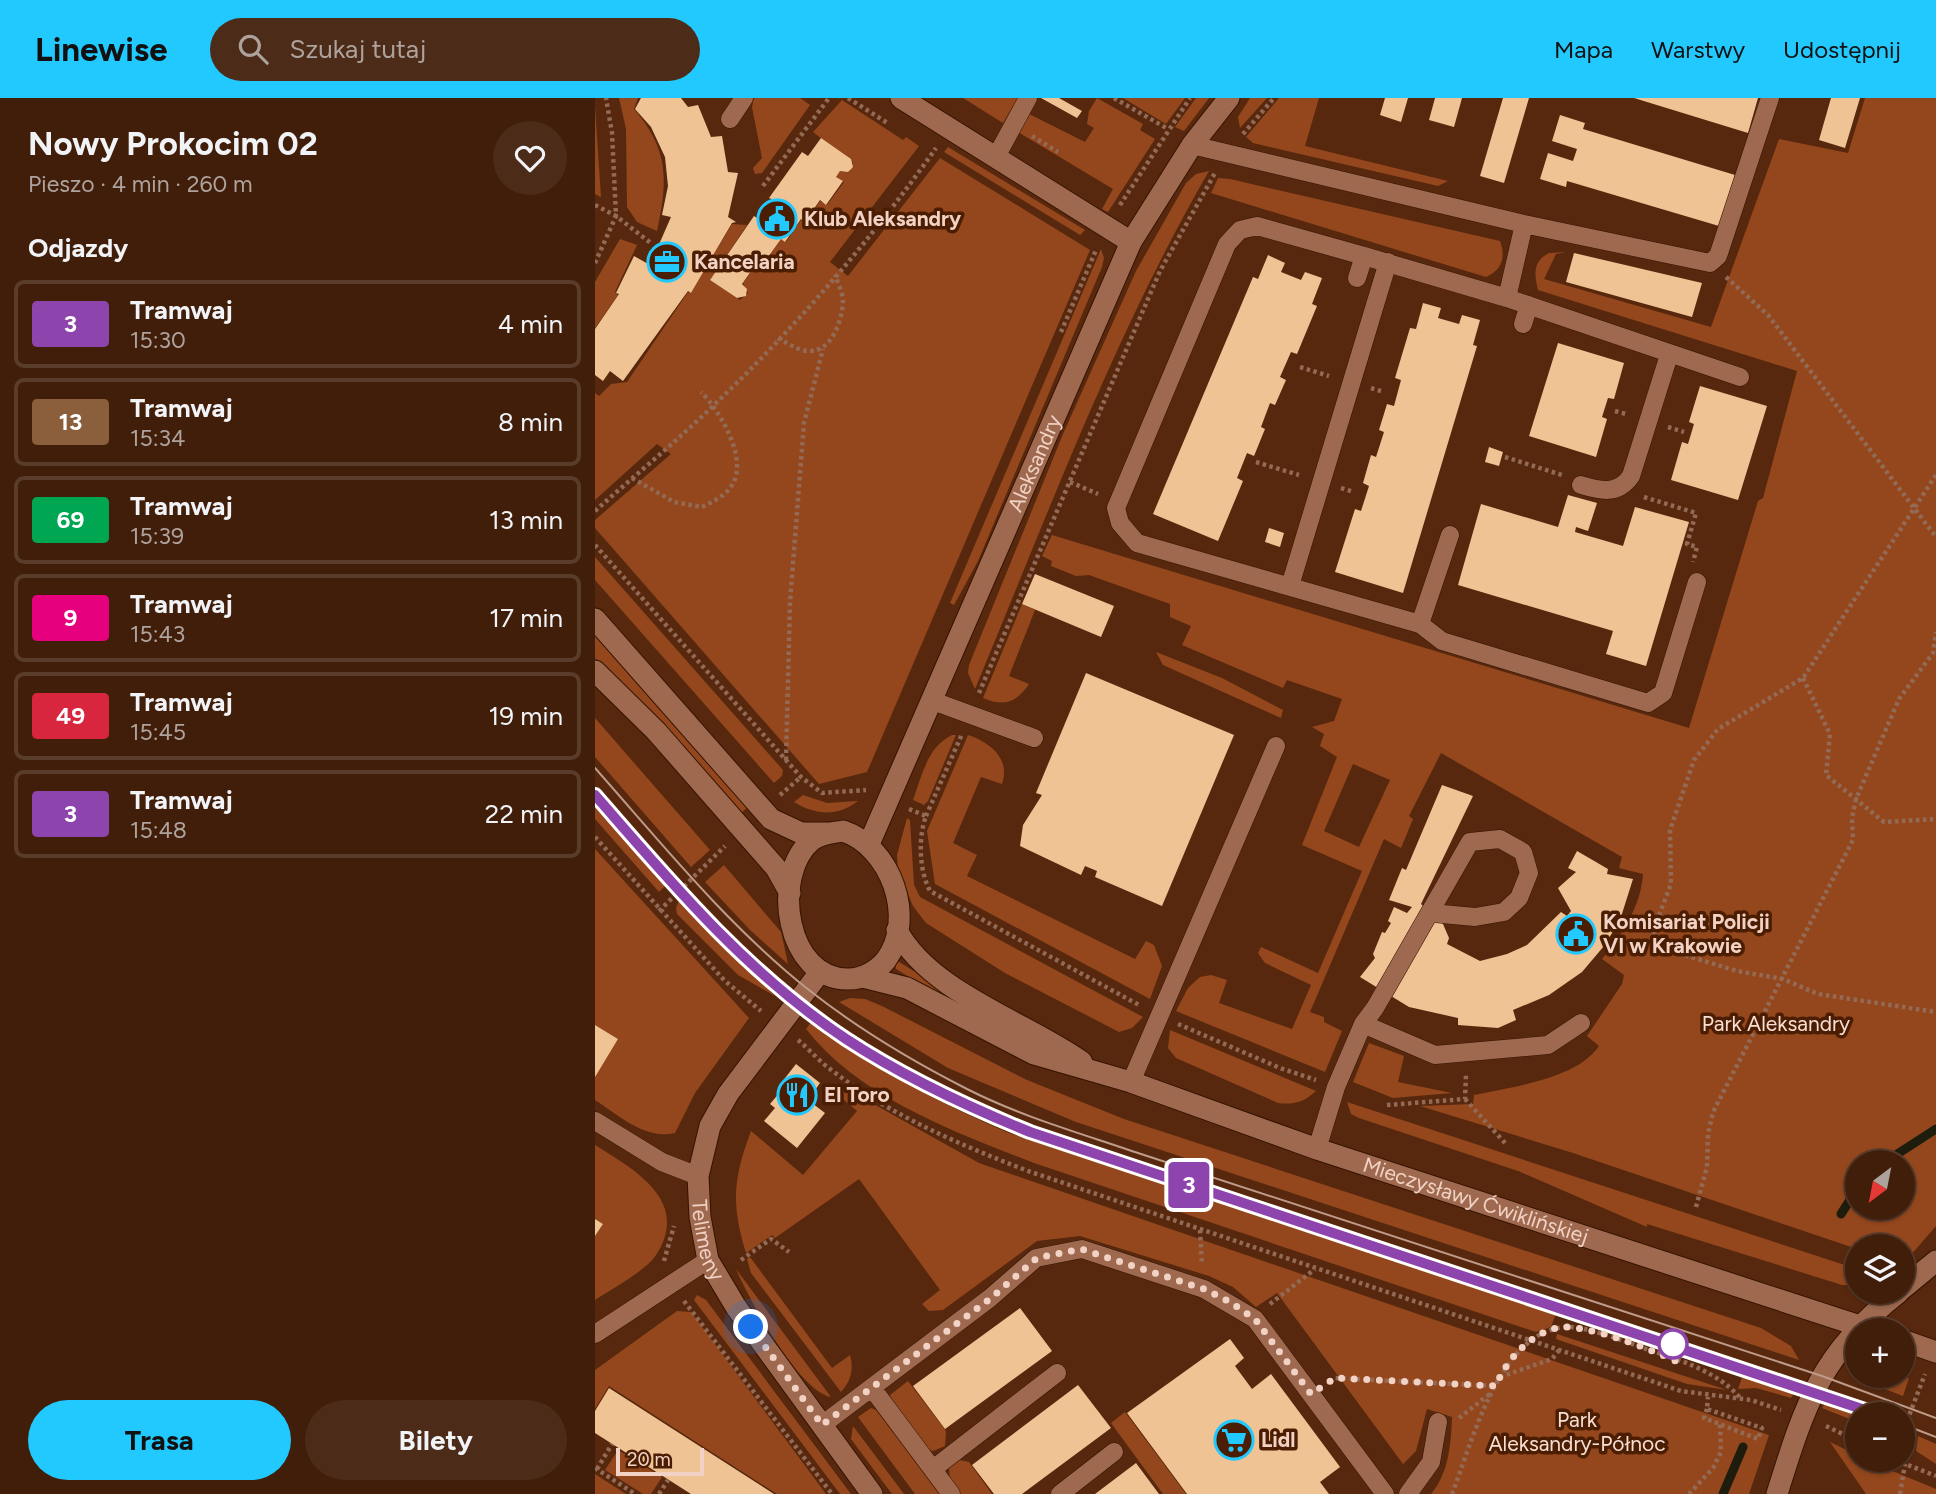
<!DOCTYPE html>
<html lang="pl">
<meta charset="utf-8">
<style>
:root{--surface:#411e0a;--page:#4c2b18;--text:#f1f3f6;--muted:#aea29c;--line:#5a3c2b;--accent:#22c9fe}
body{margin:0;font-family:Figtree,sans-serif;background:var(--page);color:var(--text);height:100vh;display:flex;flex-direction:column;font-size:26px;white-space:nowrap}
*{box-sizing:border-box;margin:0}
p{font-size:23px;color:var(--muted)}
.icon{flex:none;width:38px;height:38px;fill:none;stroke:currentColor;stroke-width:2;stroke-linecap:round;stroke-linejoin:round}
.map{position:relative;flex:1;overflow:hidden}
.side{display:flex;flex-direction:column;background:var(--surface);width:595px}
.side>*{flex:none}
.badge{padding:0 14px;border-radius:5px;font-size:24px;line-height:46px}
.needle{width:46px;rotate:212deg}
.tools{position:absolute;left:1250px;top:1052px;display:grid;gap:14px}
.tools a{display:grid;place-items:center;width:70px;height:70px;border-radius:50%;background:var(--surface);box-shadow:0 2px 5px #0004,0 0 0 2px var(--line);font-size:35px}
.scale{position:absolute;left:21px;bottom:18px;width:88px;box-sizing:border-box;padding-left:7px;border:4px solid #f1d2c4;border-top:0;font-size:19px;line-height:24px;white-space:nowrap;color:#f1d2c4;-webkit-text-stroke:5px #4b1d03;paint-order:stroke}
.you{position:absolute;width:35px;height:35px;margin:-18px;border:5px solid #fff;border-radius:50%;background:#1a73e8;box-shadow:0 0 0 10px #1a73e833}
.map>.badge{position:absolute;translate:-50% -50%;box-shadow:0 0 0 4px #fff}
h2{padding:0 28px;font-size:26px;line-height:63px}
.round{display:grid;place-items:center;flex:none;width:74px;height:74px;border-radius:37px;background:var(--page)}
.overview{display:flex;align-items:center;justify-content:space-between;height:119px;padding:0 28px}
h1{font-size:33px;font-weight:700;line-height:52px}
.button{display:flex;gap:14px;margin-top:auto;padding:14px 28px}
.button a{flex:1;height:80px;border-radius:42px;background:var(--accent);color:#111;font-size:28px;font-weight:700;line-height:80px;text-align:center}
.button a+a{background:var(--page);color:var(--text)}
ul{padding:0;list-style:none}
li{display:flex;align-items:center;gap:21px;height:88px;margin:0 14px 10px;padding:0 14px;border:4px solid var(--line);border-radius:10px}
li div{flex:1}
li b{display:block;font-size:26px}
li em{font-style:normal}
li .badge{min-width:77px;font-weight:700;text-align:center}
header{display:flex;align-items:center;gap:42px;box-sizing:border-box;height:98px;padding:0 35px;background:var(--accent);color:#111}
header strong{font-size:33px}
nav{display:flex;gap:38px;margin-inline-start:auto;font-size:24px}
.search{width:490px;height:63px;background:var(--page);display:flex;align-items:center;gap:18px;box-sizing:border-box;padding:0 24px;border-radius:38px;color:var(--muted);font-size:26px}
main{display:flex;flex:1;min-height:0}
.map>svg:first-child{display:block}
.green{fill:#94471c;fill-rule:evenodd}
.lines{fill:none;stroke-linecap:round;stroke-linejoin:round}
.stream{stroke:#1d1c0d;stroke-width:9}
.building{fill:#f0c395}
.lane-casing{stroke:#351301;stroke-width:19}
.street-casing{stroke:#351301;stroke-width:23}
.secondary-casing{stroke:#351301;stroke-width:23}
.path{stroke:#936a55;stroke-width:4.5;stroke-dasharray:3.5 3.5;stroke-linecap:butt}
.lane{stroke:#9e694f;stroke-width:18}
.street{stroke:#9e694f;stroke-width:21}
.secondary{stroke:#9e694f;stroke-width:21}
.tram{stroke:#bf9b89;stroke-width:2}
.line-casing{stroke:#fff;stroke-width:16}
.line{stroke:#8e44ad;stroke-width:10}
.walk{stroke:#f1d2c4;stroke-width:7;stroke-dasharray:0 12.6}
.stop-dot{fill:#fff;stroke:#8e44ad;stroke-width:3.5}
.labels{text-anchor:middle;stroke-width:7;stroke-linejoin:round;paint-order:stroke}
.poi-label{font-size:21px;font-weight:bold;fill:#f1d2c4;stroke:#4b1d03;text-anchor:start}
.street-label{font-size:21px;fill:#f1d2c4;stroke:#4b1d03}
.park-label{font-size:21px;fill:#f9ded2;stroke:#4b1d03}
</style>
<header>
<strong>Linewise</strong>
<div class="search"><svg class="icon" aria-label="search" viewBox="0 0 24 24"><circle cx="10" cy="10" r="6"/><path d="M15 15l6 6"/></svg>Szukaj tutaj</div>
<nav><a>Mapa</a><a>Warstwy</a><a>Udostępnij</a></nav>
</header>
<main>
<section class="side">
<div class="overview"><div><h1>Nowy Prokocim 02</h1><p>Pieszo · 4 min · 260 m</p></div><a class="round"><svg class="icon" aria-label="heart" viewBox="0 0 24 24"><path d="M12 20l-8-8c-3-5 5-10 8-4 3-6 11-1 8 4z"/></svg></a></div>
<h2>Odjazdy</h2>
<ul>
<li><span class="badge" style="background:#8e44ad;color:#fff">3</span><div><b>Tramwaj</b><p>15:30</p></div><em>4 min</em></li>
<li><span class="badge" style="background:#8b5e3c;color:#fff">13</span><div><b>Tramwaj</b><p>15:34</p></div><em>8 min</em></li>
<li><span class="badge" style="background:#00a651;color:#fff">69</span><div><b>Tramwaj</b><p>15:39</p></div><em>13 min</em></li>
<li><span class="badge" style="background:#e6007e;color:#fff">9</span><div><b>Tramwaj</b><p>15:43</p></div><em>17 min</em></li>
<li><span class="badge" style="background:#d7263d;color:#fff">49</span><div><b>Tramwaj</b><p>15:45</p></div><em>19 min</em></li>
<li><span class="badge" style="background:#8e44ad;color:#fff">3</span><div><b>Tramwaj</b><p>15:48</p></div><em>22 min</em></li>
</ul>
<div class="button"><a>Trasa</a><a>Bilety</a></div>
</section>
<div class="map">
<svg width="1341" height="1396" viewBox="0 0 1341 1396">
<rect width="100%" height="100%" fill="#57280e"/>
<!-- green -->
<path class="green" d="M24 0H43L39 11C74 52 73 82 62 133L42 124 32 109 31 31Z
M159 0H205L215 7 167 75 160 76 158 70 167 60 157 9Z
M368 0H423L408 25Z
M502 0 548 26 545 32 560 41 513 114 507 111 518 91 423 34 434 16 490 44 499 30 492 26 494 13Z
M528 0H590L571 26Z
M601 0H614L589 33 580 29Z
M655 0H672L645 30 643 19Z
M684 0H724L710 48 853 83 843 88 658 45 651 39Z
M1270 0H1341V1128L1308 1166 1307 1148H1262V1151L978 1055 825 1008 878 1006 879 997C916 989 982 981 1004 948L992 938 1027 886 1029 877 1007 861C1027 837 1046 808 1048 776L1024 770 1027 759 846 655 814 718 818 721 806 750 789 741 715 914 729 919V924L747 933 730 974 581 913 593 890 605 879 616 877 632 882 624 905 697 931 716 887 670 865 663 855 666 849 723 875 767 773 707 747 742 659 725 648 729 636 717 629 739 623 747 601 692 582 688 590 587 547 596 528 575 519V506L494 477 481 478 456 468 457 463 447 458 457 437 1094 630 1163 403 1168 400 1202 273 943 192C939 176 938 163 954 155L972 154 961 156 949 181 1116 229 1184 41 1253 55ZM758 666 795 682 764 749 729 733ZM1262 1064H1307V1110H1262Z
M247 2 308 42 311 39 324 48 235 164 253 178 345 60 495 152 272 674 224 686 0 430V422L76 356 62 346 0 402V295L4 298 16 286 32 284 93 194 96 195 137 126 152 127 115 182 145 202 153 195 148 185 166 160 171 163 186 141 191 144 206 122 211 124 225 103 232 107 249 84 241 79 245 73 254 74 258 65 218 34Z
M0 8 6 99 0 96Z
M353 49 490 132 485 137 349 54Z
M614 73C519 237 453 416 380 591L373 575 374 567 468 336 541 173 591 85 601 76Z
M623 80 635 81 905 143C911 159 907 172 891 179L616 95Z
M25 141 42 147 20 194 23 197 0 230V184Z
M506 151 509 160 507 169 383 463 359 507 355 505Z
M0 459 188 672 187 678 179 685 0 482Z
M427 506 440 512 414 578 434 586C421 605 409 609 388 600Z
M0 535 153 709 146 715 79 638 0 560Z
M561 554 627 580 688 612 686 620 568 567Z
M0 620 115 752 96 769 0 659Z
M357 637H361L333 703 329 707 318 702C327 678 332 649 357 637Z
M373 637C394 644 416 660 407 686L386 679 358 745 382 757 372 778 540 861 551 843 559 847 567 868 555 901 340 786 332 733Z
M208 697 232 705 263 703C243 719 220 717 199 704Z
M0 709 70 788 64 794 0 721Z
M312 720 315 722 319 787 325 799 548 919 537 930 524 934 410 875 331 825 318 808 303 772 302 757Z
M0 751 154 920 100 995 80 1035C50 1042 25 1018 0 1002V977L23 941 0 927Z
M129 767 186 834 193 866 155 832 110 784Z
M84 802 180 898 143 877 82 816 81 810Z
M300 864H304L397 921 358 906 301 871Z
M255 900 270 901 287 908 432 982 529 1021 1166 1230 1196 1248 1204 1262 481 1024 353 970 244 904Z
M216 924C281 972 340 1003 414 1035L961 1215 956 1229 941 1234 439 1065C360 1034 265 1000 211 931Z
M575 932 721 993C709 1004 699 1007 683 1005L581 960 573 950Z
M774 945 809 958 803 984 857 995 798 1000 758 984Z
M241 985 384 1065 1174 1337 1154 1396H836C854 1375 856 1345 857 1319L832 1311 821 1353 808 1366 682 1195 661 1209 638 1189 614 1178 485 1138 442 1143 348 1212 334 1213 327 1206 345 1192 264 1081 180 1140 177 1137 151 1155C136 1106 138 1081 156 1033L208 1077 262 1013 236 991Z
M752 1004 1262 1171V1187H1247L1052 1126V1129L923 1073 764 1020 756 1016Z
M0 1047C40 1072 96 1103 61 1157 51 1173 16 1191 0 1202V1138L8 1126 0 1121Z
M155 1159 237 1270 255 1257C259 1271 256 1283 246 1294L156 1175 152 1161Z
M141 1171 236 1299C204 1294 154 1201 141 1171Z
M102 1197 111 1202 256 1396H245L99 1202Z
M82 1213 96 1214 231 1396H182L14 1288 0 1311V1272Z
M962 1236 1132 1292 1092 1286 961 1241Z
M1148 1277 1200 1293 1196 1300 1161 1290 1143 1291Z
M1262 1277 1314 1280 1308 1298 1258 1279Z
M313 1283 351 1333 350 1348 338 1353 332 1351 297 1303 295 1297Z
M1231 1304 1263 1316 1262 1324 1227 1310Z
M276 1310 281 1312 344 1396H320L263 1319Z
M530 1314 591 1396H568L516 1325Z
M258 1328 309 1396H297L256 1341Z
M1323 1338 1341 1346V1366L1321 1353Z
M1235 1344 1262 1357V1362H1271L1341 1391V1396H1271Z
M23 1352 67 1379 56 1396H48L10 1372Z
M364 1362 374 1364 397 1396H365L355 1383 354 1369Z
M0 1376 31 1396H0Z"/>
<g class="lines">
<!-- stream -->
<path class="stream" d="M1290 1064 1341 1031
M1246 1116 1262 1091
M1128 1396 1148 1349"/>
</g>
<!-- building -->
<path class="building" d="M46 0H86L93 9 103 7 116 39 127 38 133 74 143 75 133 119 141 124 137 125 96 195 93 193 28 283 15 273 8 283 0 277V231L24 196 21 195 39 158 55 167 76 119 67 117 73 88 70 59 56 29 40 11Z
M446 0H464L487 13 482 20Z
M790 0H813L806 24 785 17Z
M840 0H867L859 29 834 22Z
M908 0H934L909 85 885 78Z
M1039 0H1163L1153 35Z
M1236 0H1265L1250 50 1224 42Z
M965 17 990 25 988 31 1140 77 1124 128 972 83 971 89 945 81 953 55 978 63 982 51 957 43Z
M226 40 256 61 258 69 253 74 245 73 241 79 248 83 231 107 225 102 210 124 206 121 190 144 186 141 171 162 166 159 147 186 152 191 151 198 142 200 115 182 159 118 165 122 179 102 174 100 207 54 213 58Z
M979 155 1107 185 1097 219 971 184Z
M673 157 690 165 686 174 706 182 710 174 727 180 717 206 722 208 702 256 696 254 685 279 691 282 680 307 675 305 666 329 670 331 659 358 652 355 642 380 648 383 623 443 558 416 658 179 663 181Z
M828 205 846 210 843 220 864 226 867 217 885 222 878 247 882 248 808 495 740 474 760 411 766 413 774 388 768 385 776 357 781 359 789 334 784 332 792 306 799 308 806 282 800 280 815 230 821 231Z
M963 245 1029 265 1019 301 1013 300 1007 319 1012 321 1001 359 934 338Z
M1105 288 1172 308 1143 402 1076 382 1087 344 1093 346 1099 326 1094 324Z
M894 349 908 354 904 368 890 364Z
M973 397 1002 405 993 433 981 429 980 434 1028 448 1040 409 1094 424 1051 568 1011 556 1018 533 863 487 886 406 963 429Z
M674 430 689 435 685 449 670 444Z
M440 476 519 508 506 539 427 506Z
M491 575 639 637 567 808 500 779 502 773 490 768 486 777 425 748 428 727 447 697 441 695Z
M847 687 878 698 826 806 848 826 854 840 852 846 885 863 912 856 932 847 966 814 972 818 976 813 963 790 981 774 973 770 982 753 1013 771 1012 776 1038 781 1025 822 1009 848 987 874 954 897 918 912 921 922 903 930 863 927V920L814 909 765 879 780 860 778 856 787 834 790 835 796 825 793 823 799 809 812 815 817 809 794 802 807 770 811 772Z
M0 927 23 941 0 979Z
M201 966 225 985 213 1002 230 1015 202 1050 169 1023 180 1010 175 1006 191 987 187 984Z
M0 1121 8 1126 0 1138Z
M425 1210 457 1253 350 1331 318 1288Z
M635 1241 649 1260 640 1268 657 1291 676 1276 745 1369 725 1384 734 1396H592L532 1315Z
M483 1287 516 1330 427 1396H399L377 1367Z
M14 1290 179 1396H96L0 1335V1313Z
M541 1365 564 1396H500Z"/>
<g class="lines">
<!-- lane casing -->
<g class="lane-casing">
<path id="lane" d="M135 21 149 0
M597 47 929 126 1115 165 1123 158 1175 0
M401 59 433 0
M929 126 912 200 1145 279
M769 158 662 128 645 132 632 146 521 410 525 425 542 445 825 526 847 543 1053 605 1068 595 1102 484
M762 180 769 158 912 200
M928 226 934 207
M986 387C1006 393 1023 397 1036 378L1074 257
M695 488 793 164
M825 526 855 437
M338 603 439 640
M768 926 780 910 875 744 905 741 928 754 934 775 924 800 909 814 880 819 836 815
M536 984 681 648
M0 1023 67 1064 103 1078
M722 1051 741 989 768 926 840 957 953 947 986 925
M0 1236 113 1162
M277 1290 356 1396
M227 1327 395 1200 441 1160 487 1151 609 1191 660 1221 790 1396
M338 1371 462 1275
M465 1396 519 1354
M813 1396 836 1364 843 1324"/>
</g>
<!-- street casing -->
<g class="street-casing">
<g id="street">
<path d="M306 0 536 144"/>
<path id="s1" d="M274 746 536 144 597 47 634 0"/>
<path id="s2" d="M225 874 133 996 115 1028 103 1078 105 1119 113 1162 141 1209 277 1396"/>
<path d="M1307 1191 1341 1163"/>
<path d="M1182 1396C1211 1303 1226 1256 1304 1194"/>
</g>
</g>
<!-- secondary casing -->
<g class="secondary-casing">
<g id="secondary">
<path d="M0 521 176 721 206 735H232"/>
<path d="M0 573 61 633 181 770 195 795"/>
<path d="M248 733C295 748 322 820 291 862 282 873 268 881 254 881 191 883 175 777 217 742 225 736 237 735 248 733Z"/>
<path d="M302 832C334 894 431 924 487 964"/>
<path id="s3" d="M268 879 312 890 439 956 536 984 722 1051 1277 1232"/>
<path d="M1307 1242 1341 1254"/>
</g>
</g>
<!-- path -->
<path class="path" d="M253 0 294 26
M519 0 573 31
M648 36 679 0
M437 38 463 54
M168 88 234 0
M0 107 21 118 57 146
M525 107 595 0
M291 115 305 126
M0 165 21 118 17 35 11 0
M1131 179 1173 217 1341 439
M466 234 501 152
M183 240C192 245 204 253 214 253 237 254 247 222 248 204 248 195 243 185 240 177
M705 269 734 278
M776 290 789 294
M1020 313 1031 316
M1073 329 1089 334
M910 359 967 377
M661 364 704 377
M1341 377 1208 580 1123 631 1099 662 1075 732 1076 786 1058 833 1070 851 1142 873 1188 881 1223 896 1341 914
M37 380 79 404 107 409C117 404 128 399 135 390 156 364 125 313 106 294
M475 384 503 396
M746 390 759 394
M1049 399 1101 415 1092 446 1102 449 1098 464
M0 413C39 378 81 344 119 307 200 230 277 141 341 50
M0 447 206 679 227 695 271 692
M1208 580 1235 636 1231 677 1289 724 1341 721
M384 595 565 173 620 75
M191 662 195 504 209 325 228 251
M185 697 206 679
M314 711 331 718C323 740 324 772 335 793L544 907
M331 718 367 636
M0 739 129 882 166 913
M64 813 130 748
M583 926 685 970 721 982
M203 942C214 951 224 963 235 971 295 1017 363 1046 433 1073L1086 1293 1156 1302 1186 1312
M870 1001 911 1046
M792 1007 870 1001 871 976
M1101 1109 1112 1069 1113 1036 1118 1014 1258 742 1257 720 1261 701 1304 601 1338 555 1341 534
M605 1132 607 1167
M146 1162 176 1141 194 1154
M69 1163 79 1128
M89 1203 237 1396
M675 1206 720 1171
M905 1279 957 1261 965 1251
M735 1284 740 1280 900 1288
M1112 1311 1109 1320 1163 1341 1167 1330 1112 1311 1113 1299
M864 1320 896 1295
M1231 1328 1262 1343
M1307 1336 1330 1276
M1300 1362 1341 1378
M0 1370 40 1396
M2 1371 17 1346
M64 1396 73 1382
M857 1396C877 1345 904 1233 971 1229 990 1228 1029 1243 1048 1250 1082 1261 1123 1273 1146 1301
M1094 1396 1118 1370 1126 1354 1125 1326
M1305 1396 1310 1366"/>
<!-- lane -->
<use href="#lane" class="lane"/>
<!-- street -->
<use href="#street" class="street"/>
<!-- secondary -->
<use href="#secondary" class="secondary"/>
<!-- tram -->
<path class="tram" d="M0 670C68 747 133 828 214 892 262 930 317 963 372 991 427 1019 488 1036 546 1056L1227 1278 1341 1320
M0 697C76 784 153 876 251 941 309 979 371 1007 435 1034L1282 1316
M1307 1326 1341 1339"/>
</g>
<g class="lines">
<!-- line casing -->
<g class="line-casing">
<path id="line" d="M0 697C76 785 153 876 251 941 309 979 371 1008 435 1034L1282 1316"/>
</g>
<!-- line -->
<use href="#line" class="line"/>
<!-- walk -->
<path class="walk" d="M156 1229 227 1327 396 1200 442 1160 486 1151 609 1191 635 1204 660 1221 716 1296 740 1280 901 1288C911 1261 941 1228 973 1229 1004 1231 1055 1251 1083 1264L1078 1246"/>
</g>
<!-- icons -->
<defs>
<g id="civic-ring" transform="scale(2.0125)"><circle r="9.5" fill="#4b1d03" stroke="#22c9fe" stroke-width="1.5"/><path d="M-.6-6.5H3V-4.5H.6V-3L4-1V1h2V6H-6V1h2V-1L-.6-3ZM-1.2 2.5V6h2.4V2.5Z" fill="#22c9fe"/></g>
<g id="office-ring" transform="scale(2.0125)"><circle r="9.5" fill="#4b1d03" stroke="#22c9fe" stroke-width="1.5"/><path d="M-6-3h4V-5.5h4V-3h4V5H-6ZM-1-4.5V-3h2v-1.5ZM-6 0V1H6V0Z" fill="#22c9fe"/></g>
<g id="restaurant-ring" transform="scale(2.0125)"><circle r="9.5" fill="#4b1d03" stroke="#22c9fe" stroke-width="1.5"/><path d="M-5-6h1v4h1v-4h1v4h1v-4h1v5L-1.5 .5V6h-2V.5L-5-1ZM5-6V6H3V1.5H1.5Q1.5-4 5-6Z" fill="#22c9fe"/></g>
<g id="supermarket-ring" transform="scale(2.0125)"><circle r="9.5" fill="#4b1d03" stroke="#22c9fe" stroke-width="1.5"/><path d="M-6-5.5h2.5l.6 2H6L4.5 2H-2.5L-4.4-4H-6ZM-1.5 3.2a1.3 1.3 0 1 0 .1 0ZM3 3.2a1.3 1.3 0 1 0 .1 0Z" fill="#22c9fe"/></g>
</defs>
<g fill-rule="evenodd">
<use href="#civic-ring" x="182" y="121"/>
<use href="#office-ring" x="72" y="164"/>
<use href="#civic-ring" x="981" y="836"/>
<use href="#restaurant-ring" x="202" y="997"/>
<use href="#supermarket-ring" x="639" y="1342"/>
</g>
<!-- markers -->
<circle class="stop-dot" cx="1078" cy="1246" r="14"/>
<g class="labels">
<!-- poi labels -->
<g class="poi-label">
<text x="209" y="128">Klub Aleksandry</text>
<text x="99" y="171">Kancelaria</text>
<text x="1008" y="831">Komisariat Policji<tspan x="1008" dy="24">VI w Krakowie</tspan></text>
<text x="229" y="1004">El Toro</text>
<text x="666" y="1349">Lidl</text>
</g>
<!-- street labels -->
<g class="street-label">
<text dy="7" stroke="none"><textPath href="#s1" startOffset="415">Aleksandry</textPath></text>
<text dy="7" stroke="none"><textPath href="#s3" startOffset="654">Mieczysławy Ćwiklińskiej</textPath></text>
<text dy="7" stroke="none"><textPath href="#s2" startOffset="306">Telimeny</textPath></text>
</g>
<!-- park labels -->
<g class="park-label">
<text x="1181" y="933">Park Aleksandry</text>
<text x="982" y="1329">Park<tspan x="982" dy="24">Aleksandry-Północ</tspan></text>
</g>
</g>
</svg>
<div class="tools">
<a><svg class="needle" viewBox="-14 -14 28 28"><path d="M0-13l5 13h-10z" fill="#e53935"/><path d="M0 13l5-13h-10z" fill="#aea29c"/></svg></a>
<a><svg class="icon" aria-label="layers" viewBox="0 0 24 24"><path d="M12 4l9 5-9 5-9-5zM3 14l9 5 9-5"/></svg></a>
<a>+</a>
<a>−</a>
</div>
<div class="scale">20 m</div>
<div class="you" style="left:156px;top:1229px"></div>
<b class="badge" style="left:594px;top:1087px;background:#8e44ad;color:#fff">3</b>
</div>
</main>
